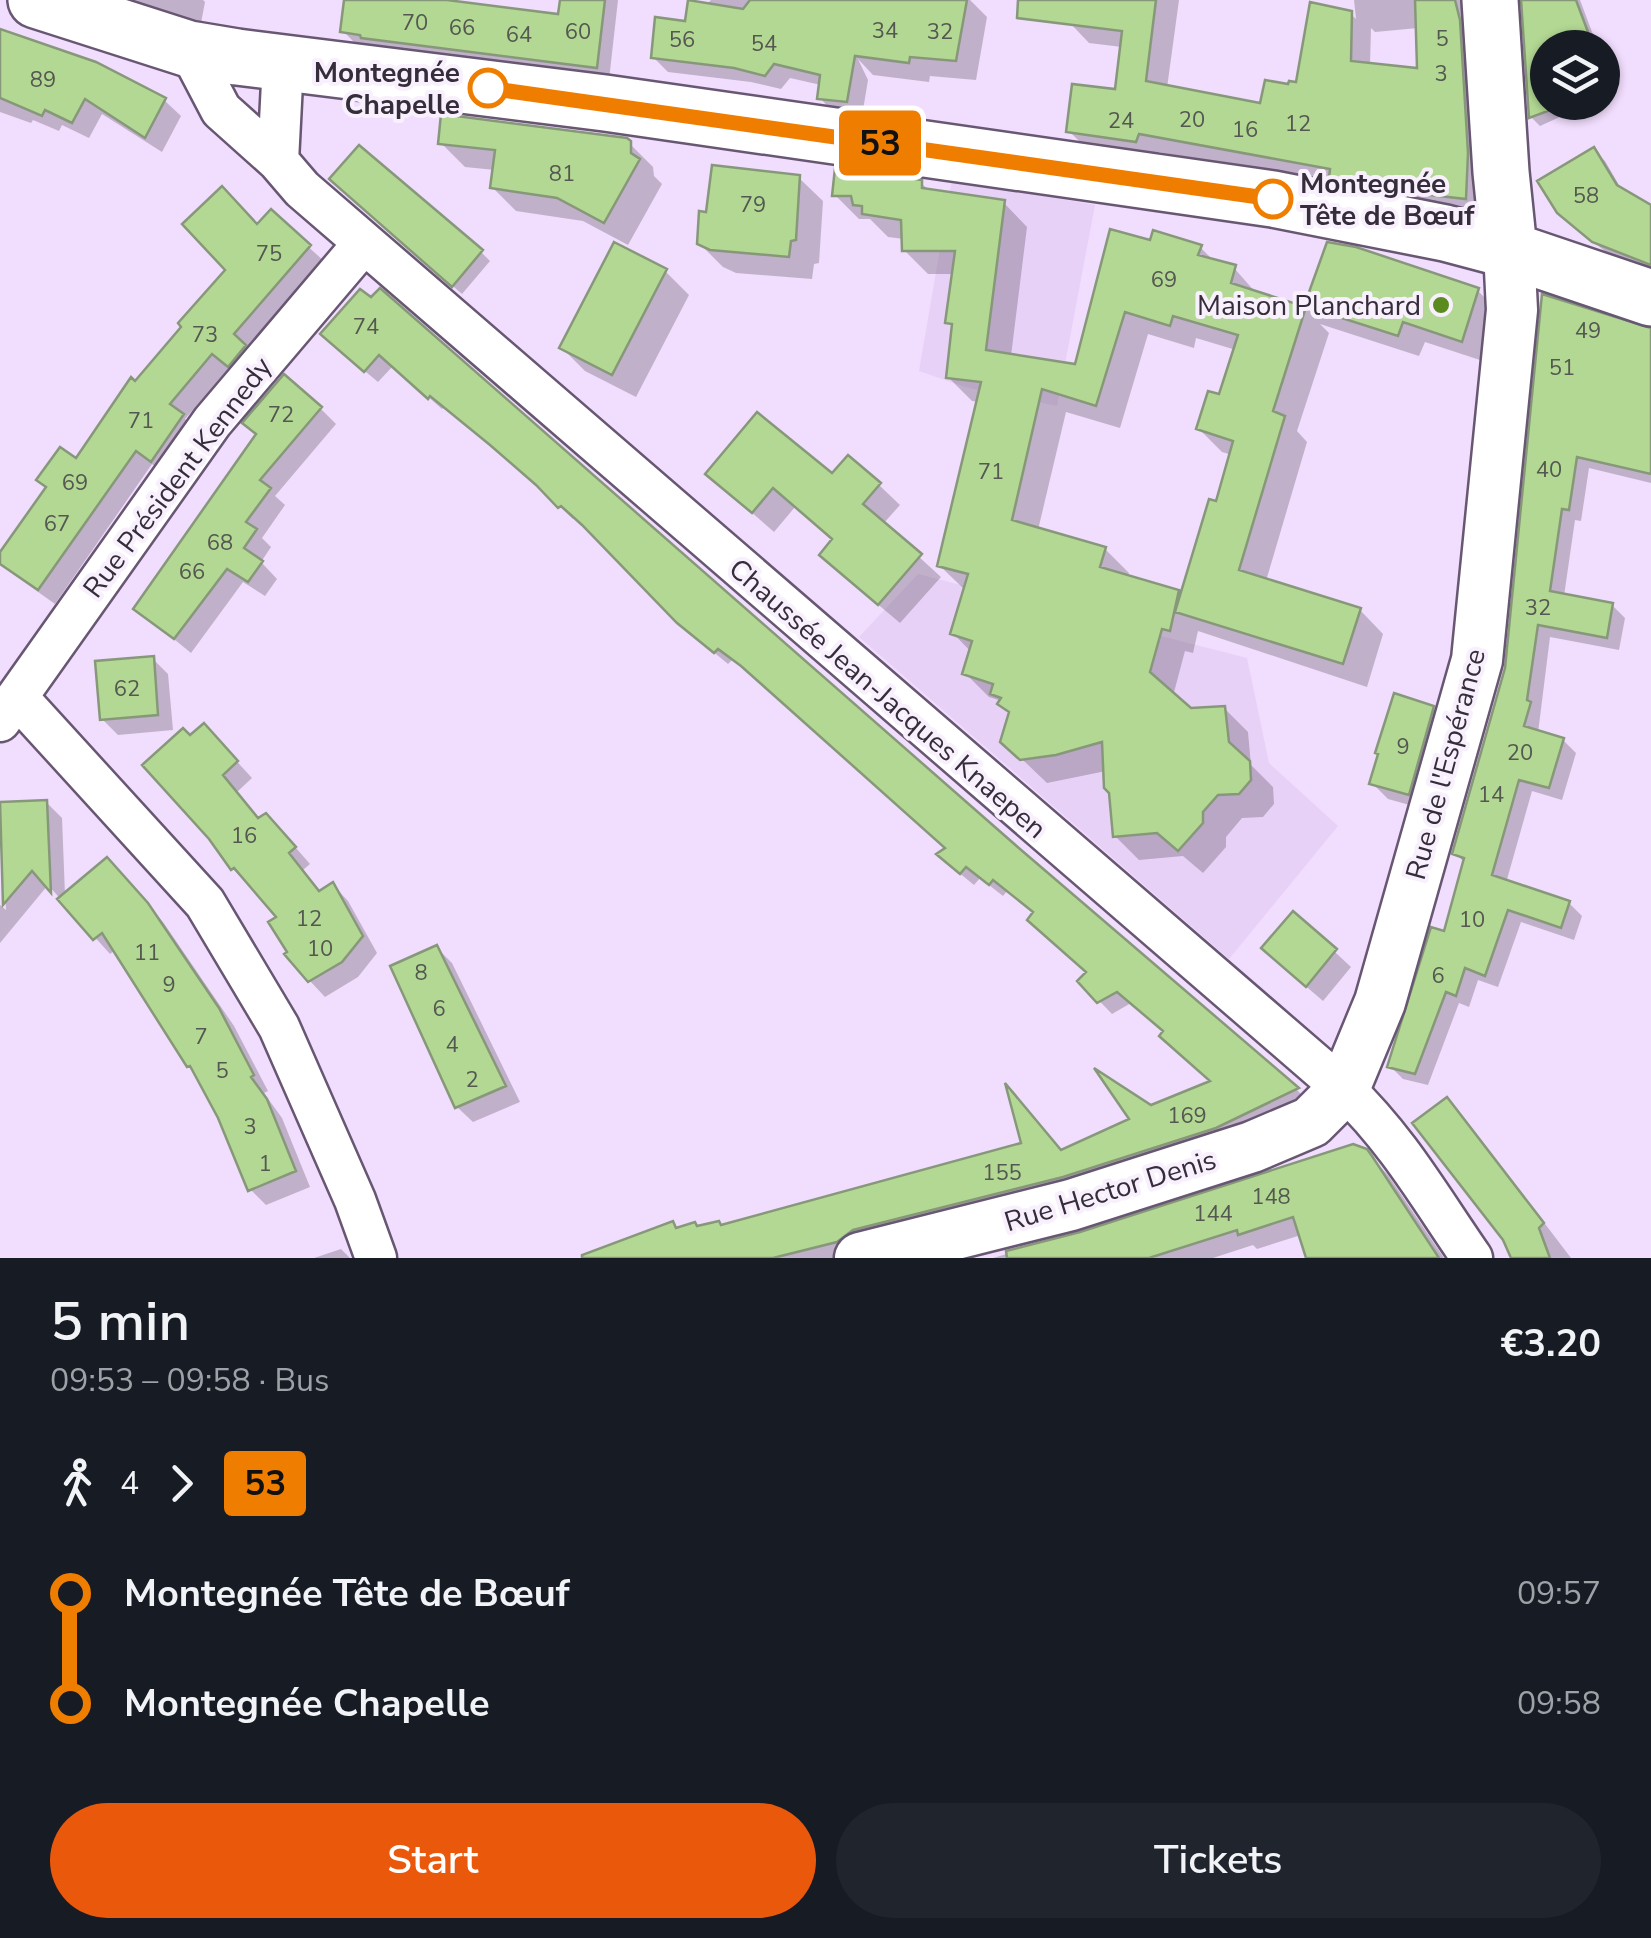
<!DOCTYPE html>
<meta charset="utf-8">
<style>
:root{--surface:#171b24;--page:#20242c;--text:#f1f3f6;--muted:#9ea1a6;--accent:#ea580c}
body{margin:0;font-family:"Nunito Sans",sans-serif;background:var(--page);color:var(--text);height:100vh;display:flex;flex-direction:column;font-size:38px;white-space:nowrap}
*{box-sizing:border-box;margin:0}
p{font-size:32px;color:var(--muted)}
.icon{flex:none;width:55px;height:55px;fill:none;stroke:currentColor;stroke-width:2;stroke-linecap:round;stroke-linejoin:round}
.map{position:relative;height:1258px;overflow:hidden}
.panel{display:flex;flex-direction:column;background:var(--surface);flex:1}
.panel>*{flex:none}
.badge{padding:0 20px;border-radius:8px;font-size:35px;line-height:65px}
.fabs{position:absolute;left:1530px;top:30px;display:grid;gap:20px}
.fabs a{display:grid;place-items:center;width:90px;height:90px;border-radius:50%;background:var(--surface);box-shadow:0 2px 8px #0004;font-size:50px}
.map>.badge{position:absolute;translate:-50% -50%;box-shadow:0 0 0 5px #fff}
.legs{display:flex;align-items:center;gap:15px;height:110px;padding:0 50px;font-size:32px}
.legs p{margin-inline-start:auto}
.overview{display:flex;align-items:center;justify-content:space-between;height:170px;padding:0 50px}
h1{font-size:55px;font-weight:600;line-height:75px}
.action{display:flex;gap:20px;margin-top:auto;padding:20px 50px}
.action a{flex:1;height:115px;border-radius:60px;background:var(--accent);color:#fff;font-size:40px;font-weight:600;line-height:115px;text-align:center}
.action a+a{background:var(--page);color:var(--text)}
ul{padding:0 50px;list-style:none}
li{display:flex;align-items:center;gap:35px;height:110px;font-size:38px}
li i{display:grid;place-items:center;width:15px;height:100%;margin:0 12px;background:currentColor}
li i::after{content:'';width:25px;height:25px;margin:-12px;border:8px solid;border-radius:50%;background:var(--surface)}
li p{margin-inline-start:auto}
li:first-child i{background:linear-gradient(#0000 50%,currentColor 0)}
li:last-child i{background:linear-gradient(currentColor 50%,#0000 0)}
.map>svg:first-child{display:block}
.built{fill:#e8d1f7}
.shadow{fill:#0003;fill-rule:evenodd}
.building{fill:#b3d893;stroke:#87987a;stroke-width:2.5}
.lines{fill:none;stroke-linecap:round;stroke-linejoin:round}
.minor-casing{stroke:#685772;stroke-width:45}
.tertiary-casing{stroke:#685772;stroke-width:55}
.secondary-casing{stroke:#685772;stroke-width:60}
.minor{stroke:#fff;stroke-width:40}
.tertiary{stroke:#fff;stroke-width:50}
.secondary{stroke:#fff;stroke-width:55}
.line-1-casing{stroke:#fff;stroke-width:22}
.line-1{stroke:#ef7d00;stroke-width:15}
.stop-1-dot{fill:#fff;stroke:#ef7d00;stroke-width:5}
.poi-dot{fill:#5b8b1f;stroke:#f8f0fd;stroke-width:4}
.labels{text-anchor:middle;stroke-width:8;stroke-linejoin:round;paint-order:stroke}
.number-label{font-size:22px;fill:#545850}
.stop-label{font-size:28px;font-weight:bold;fill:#352d39;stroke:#f8f0fd;text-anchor:end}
.poi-label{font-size:28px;fill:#352d39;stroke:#f8f0fd;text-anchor:end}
.street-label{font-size:28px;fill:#352d39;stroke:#f8f0fd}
</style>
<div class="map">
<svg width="1651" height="1258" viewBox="0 0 1651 1258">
<rect width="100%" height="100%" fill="#f1ddfd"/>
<!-- built -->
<path class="built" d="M952 179 1095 205 1057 406 965 387 919 371Z
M918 574 1247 658 1269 763 1338 826 1229 959 859 637Z"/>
<!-- shadow -->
<path class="shadow" d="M111 0H203L205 2 200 28Z
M347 0H429L560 17 562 0H618L609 80 356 44 343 31Z
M711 0H970L987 17 976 80 930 76 929 82 873 75 858 59 868 80 862 116 834 113 820 98 821 85 790 78 781 89 751 82 668 72 653 57Z
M1073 0H1179L1167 88 1262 106 1298 85 1351 14 1356 19 1354 0H1473L1485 218 1340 186 1159 152 1156 161 1089 151 1069 131 1117 92 1122 47 1089 43 1070 23ZM1371 28 1375 32 1418 28 1420 71 1370 65Z
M1522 0H1580L1598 48H1548V102H1571L1573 111 1540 126 1531 117Z
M0 31 164 100 181 116 162 152 102 114 89 138 62 125 59 131 33 120 31 123 0 112Z
M1602 60 1608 76 1602 78Z
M626 140 653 167 654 176 662 184 628 245 583 221 516 211 492 187 495 170 465 167 441 143Z
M1593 150 1605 161 1623 192 1651 208V271L1606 252 1571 224Z
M799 178 823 201 819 263 814 264 812 279 736 273 723 267 699 243Z
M921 183 931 192 1004 203 1027 227 1011 356 1076 367 1152 243 1200 247 1215 262 1234 268 1257 294 1314 312 1307 306 1478 291 1499 312 1483 361 1425 342 1419 356 1320 324 1329 333 1297 431 1307 442 1266 581 1360 610 1383 634 1367 687 1198 631 1193 653 1185 651 1173 696 1190 711 1224 708 1248 732 1251 765 1273 787 1274 804 1263 817 1242 818 1226 837V847L1203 873 1183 856 1139 860 1115 836 1112 792 1106 771 1047 783 1003 741 1011 715 1000 704 1002 701 989 697 965 673 971 652 953 633 964 589 940 566 979 402 972 401 948 377 954 329 948 322 954 274H928L904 250V239L888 237 870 219H859L835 195ZM1148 334 1194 348 1196 338 1236 350 1221 397 1198 428 1222 452 1232 455 1218 504 1182 597 1177 592 1127 577 1129 573 1105 549 1038 530 1066 412 1120 428Z
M341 188 481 252 490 261 462 294Z
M271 213 325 262 244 380 229 368 185 419 197 431 167 475 152 464 55 604 13 574 0 562V556Z
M665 271 689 295 636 397 585 371 562 348Z
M380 291 1297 1090 1309 1102 833 1258H596L678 1230 722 1227 1062 1153 1133 1120 1151 1107 1213 1082 1165 1032 1131 1003 1112 1014 1080 981 1089 973 1035 914 1007 891 1003 896 980 878 974 885 952 867 948 848 757 678 732 660 728 664 693 635 575 517 573 519 506 457 444 407 442 409 393 366 378 382 336 347Z
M1544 297 1651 332V483L1589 468 1581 521 1575 520 1564 596 1612 605 1625 618 1619 650 1550 637 1538 733 1563 740 1576 753 1562 800 1532 791 1506 883 1569 903 1582 916 1574 940 1521 922 1498 987 1478 980 1469 1007 1459 1003 1428 1085 1403 1079 1390 1066 1446 935 1465 863 1455 853 1508 663Z
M320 408 336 424 275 496 285 505 262 538 271 547 261 562 277 579 265 596 243 582 191 653 136 608 258 435Z
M708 474 832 477 879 485 900 505 883 524 941 577 900 623 843 575 834 541 795 507 774 532Z
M153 659 168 674 173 730 118 735 102 719Z
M1433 708 1448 724 1424 809 1388 799 1372 783Z
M190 739 219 742 252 778 237 792 260 820 282 832 310 864 303 870 321 892 333 885 348 901 377 953 358 977 325 997 310 981 290 952 280 918 233 869Z
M46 802 62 818 65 895 122 876 163 922 234 1026 268 1091 264 1093 282 1118 310 1187 266 1205 250 1189 220 1117 198 1075 189 1066 115 950 110 954 48 885 0 943V905L6 910 1 805Z
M1294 914 1351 967 1323 1001 1280 964Z
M437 948 452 963 520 1102 473 1122 457 1107Z
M1447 1100 1462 1115 1571 1258H1512Z
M1365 1151 1388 1175 1444 1258H1309L1301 1235 1257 1249 1253 1245 1213 1258H993Z
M341 1249 350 1258H314Z"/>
<!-- building -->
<path class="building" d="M344 0H447L558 14 560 0H605L597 68 361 38 360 35 340 32Z
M688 0 743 9 750 0H967L956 61 910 57 909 63 855 56 847 102 817 99 820 75 774 64 765 76 734 68 651 58 655 17 685 21Z
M1018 0H1156L1146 81 1260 103 1265 80 1288 84 1289 81 1296 82 1310 2 1352 11 1351 61 1417 68 1415 0H1455L1460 20 1468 153 1466 199 1395 191 1334 179 1329 178 1330 169 1139 134 1136 142 1066 132 1072 84 1115 89 1122 31 1017 18Z
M1521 0H1576L1594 48H1548V111L1529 118Z
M0 29 96 62 166 98 145 138 85 99 72 123 45 110 42 116 0 98Z
M441 114 627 138 631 141V153L640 159 604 223 557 198 490 188 495 150 438 144Z
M359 145 483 250 452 287 329 179Z
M1594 147 1617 185 1651 205V265L1592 242 1557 213 1537 181Z
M712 165 800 175 796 240 791 241 789 257 710 250 697 244 699 211 706 212Z
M835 168 922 180V188L1005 200 986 350 1075 364 1110 229 1150 240 1153 230 1202 245 1198 255 1236 265 1231 283 1306 307 1273 411 1285 416 1239 570 1361 608 1343 664 1175 612 1209 499 1216 501 1233 441 1196 429 1208 391 1219 394 1238 335 1173 316 1170 326 1125 312 1096 406 1042 389 1012 520 1106 547 1100 567 1179 590 1170 631 1162 629 1150 672 1191 708 1225 706 1229 742 1250 761 1251 780 1239 794 1218 795 1203 812V823L1178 851 1157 833 1113 837 1109 793 1104 788 1102 742 1056 755 1020 760 1000 742 1009 712 997 704 1001 698 990 694 993 684 962 674 972 641 950 634 968 574 937 566 981 382 946 378 952 324 945 323 955 251H902L901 220 862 214V206L853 205 851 196H832Z
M222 186 257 224 271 209 311 245 234 334 246 345 228 367 212 354 170 404 184 414 151 462 136 451 38 590 0 564V552L46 487 36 480 60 447 76 458 131 377 135 381 181 327 178 323 225 270 182 224Z
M614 242 667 269 612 375 559 348Z
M1327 242 1356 247 1479 288 1462 342 1403 322 1398 336 1304 306Z
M380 288 1020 849 1299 1088 1216 1128 1063 1177 853 1230 837 1242 773 1258H582V1255L673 1221 676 1228 695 1222 697 1226 719 1221 721 1225 1021 1143 1005 1083 1061 1150 1129 1119 1094 1068 1151 1105 1210 1081 1159 1036 1163 1031 1117 992 1097 1003 1077 981 1086 972 1027 920 1033 912 993 880 989 885 966 867 960 874 936 854 945 848 741 666 718 649 714 653 677 623 582 525 561 506 558 508 536 485 490 445 430 396 428 399 379 355 364 372 320 334 360 289 371 297Z
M1542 294 1651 328V474L1577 457 1569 510 1562 509 1550 591 1613 603 1607 638 1538 625 1527 700 1531 702 1524 726 1564 738 1549 788 1519 780 1492 875 1570 901 1561 928 1508 910 1485 976 1465 968 1456 996 1446 992 1415 1074 1387 1067 1431 927 1444 931 1464 858 1452 854 1505 668Z
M284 374 322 407 260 480 271 488 246 522 257 529 244 548 263 561 248 582 227 569 174 639 133 609 256 434 242 423Z
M757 412 832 473 848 455 881 483 863 504 922 554 878 605 819 555 832 539 773 488 752 513 705 474Z
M154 656 158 715 100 720 95 661Z
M1394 693 1434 706 1409 795 1369 784 1378 754 1375 753Z
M204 723 238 761 223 775 258 818 266 813 296 847 289 853 319 891 333 882 363 936 342 962 308 982 284 954 287 952 268 922 276 917 234 868 231 870 209 839 142 765 183 728 190 735Z
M47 800 51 893 32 871 3 905 0 802Z
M107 857 148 903 219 1008 254 1075 251 1077 267 1099 296 1171 248 1191 218 1118 190 1066 187 1067 102 933 93 940 57 899Z
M1293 911 1337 949 1306 987 1261 948Z
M437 945 506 1086 455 1108 390 966Z
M1447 1097 1544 1223 1539 1228 1550 1258H1511L1503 1240 1412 1123Z
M1353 1144 1367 1149 1372 1156 1439 1258H1306L1293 1217 1238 1235 1237 1230 1149 1258H1007L1006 1251 1080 1232Z"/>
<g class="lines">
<!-- minor casing -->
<g class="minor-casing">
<path id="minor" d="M189 49 221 110 278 161 302 189 1344 1089C1397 1139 1431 1199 1472 1258
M278 161 283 63
M17 697 205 903 279 1027 355 1200 376 1258
M0 721 212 422 364 243"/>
</g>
<!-- tertiary casing -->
<g class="tertiary-casing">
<path id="tertiary" d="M860 1258 1071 1205 1252 1147 1311 1122 1344 1089 1380 1002 1477 660 1512 310 1509 250"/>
</g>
<!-- secondary casing -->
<g class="secondary-casing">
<path id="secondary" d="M36 0 189 49 237 57 605 103 1273 199 1445 233 1509 250 1651 298
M1490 0 1501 172 1509 250"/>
</g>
<!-- minor -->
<use href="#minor" class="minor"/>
<!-- tertiary -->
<use href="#tertiary" class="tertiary"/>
<!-- secondary -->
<use href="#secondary" class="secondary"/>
</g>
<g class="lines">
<!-- line-1 casing -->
<g class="line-1-casing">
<path id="line-1" d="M488 88 1273 199"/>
</g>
<!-- line-1 -->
<use href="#line-1" class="line-1"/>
</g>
<!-- markers -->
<g class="stop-1-dot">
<circle cx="488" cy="88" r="18"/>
<circle cx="1273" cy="199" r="18"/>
</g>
<circle class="poi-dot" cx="1441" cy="305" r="10"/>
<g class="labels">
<!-- number labels -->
<g class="number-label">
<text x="415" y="30">70</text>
<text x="462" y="35">66</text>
<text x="885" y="38">34</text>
<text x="578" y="39">60</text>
<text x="940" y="39">32</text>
<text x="519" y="42">64</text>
<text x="1442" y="46">5</text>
<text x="682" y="47">56</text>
<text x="764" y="51">54</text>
<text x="1441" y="81">3</text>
<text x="43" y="87">89</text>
<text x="1192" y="127">20</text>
<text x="1121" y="128">24</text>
<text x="1298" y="131">12</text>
<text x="1245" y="137">16</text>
<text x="562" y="181">81</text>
<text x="1586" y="203">58</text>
<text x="753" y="212">79</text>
<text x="269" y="261">75</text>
<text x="1164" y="287">69</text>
<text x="366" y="334">74</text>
<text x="1588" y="338">49</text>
<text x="205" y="342">73</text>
<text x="1562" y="375">51</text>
<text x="281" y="422">72</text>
<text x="141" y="428">71</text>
<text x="1549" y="477">40</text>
<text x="991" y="479">71</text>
<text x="75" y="490">69</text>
<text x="57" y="531">67</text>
<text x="220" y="550">68</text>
<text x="192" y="579">66</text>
<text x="1538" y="615">32</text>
<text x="127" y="696">62</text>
<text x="1403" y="754">9</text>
<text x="1520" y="760">20</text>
<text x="1491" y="802">14</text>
<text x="244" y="843">16</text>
<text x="309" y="926">12</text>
<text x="1472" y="927">10</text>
<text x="320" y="956">10</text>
<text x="147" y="960">11</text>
<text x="421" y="980">8</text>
<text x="1438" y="983">6</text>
<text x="169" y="992">9</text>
<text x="439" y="1016">6</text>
<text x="201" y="1044">7</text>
<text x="452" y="1052">4</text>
<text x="222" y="1078">5</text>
<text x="472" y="1087">2</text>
<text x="1187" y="1123">169</text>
<text x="250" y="1134">3</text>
<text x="265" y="1171">1</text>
<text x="1002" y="1180">155</text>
<text x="1271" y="1204">148</text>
<text x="1213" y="1221">144</text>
</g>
<!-- stop labels -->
<g class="stop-label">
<text x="460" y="82">Montegnée<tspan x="460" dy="32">Chapelle</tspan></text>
<text x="1300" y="193" text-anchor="start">Montegnée<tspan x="1300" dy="32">Tête de Bœuf</tspan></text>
</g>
<!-- poi labels -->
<g class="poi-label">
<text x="1421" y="315">Maison Planchard</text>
</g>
<!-- street labels -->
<g class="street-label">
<text transform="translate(177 477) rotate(-53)" y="10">Rue Président Kennedy</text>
<text transform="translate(888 698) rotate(41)" y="10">Chaussée Jean-Jacques Knaepen</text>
<text transform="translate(1445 764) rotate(-75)" y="10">Rue de l'Espérance</text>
<text transform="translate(1110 1190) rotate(-17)" y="10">Rue Hector Denis</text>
</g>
</g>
</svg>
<div class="fabs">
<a><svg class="icon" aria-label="layers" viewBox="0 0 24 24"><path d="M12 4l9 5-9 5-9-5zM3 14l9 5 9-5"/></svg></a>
</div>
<b class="badge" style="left:880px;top:143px;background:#ef7d00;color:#111">53</b>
</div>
<section class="panel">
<div class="overview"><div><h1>5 min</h1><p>09:53 – 09:58 · Bus</p></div><b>€3.20</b></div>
<div class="legs"><svg class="icon" aria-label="walk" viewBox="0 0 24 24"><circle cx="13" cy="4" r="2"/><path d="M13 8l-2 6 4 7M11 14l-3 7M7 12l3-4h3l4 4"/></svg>4<svg class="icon" aria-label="forward" viewBox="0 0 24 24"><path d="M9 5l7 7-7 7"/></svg><b class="badge" style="background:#ef7d00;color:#111">53</b></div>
<ul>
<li><i style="color:#ef7d00"></i><b>Montegnée Tête de Bœuf</b><p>09:57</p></li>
<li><i style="color:#ef7d00"></i><b>Montegnée Chapelle</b><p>09:58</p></li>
</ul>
<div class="action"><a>Start</a><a>Tickets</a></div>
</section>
